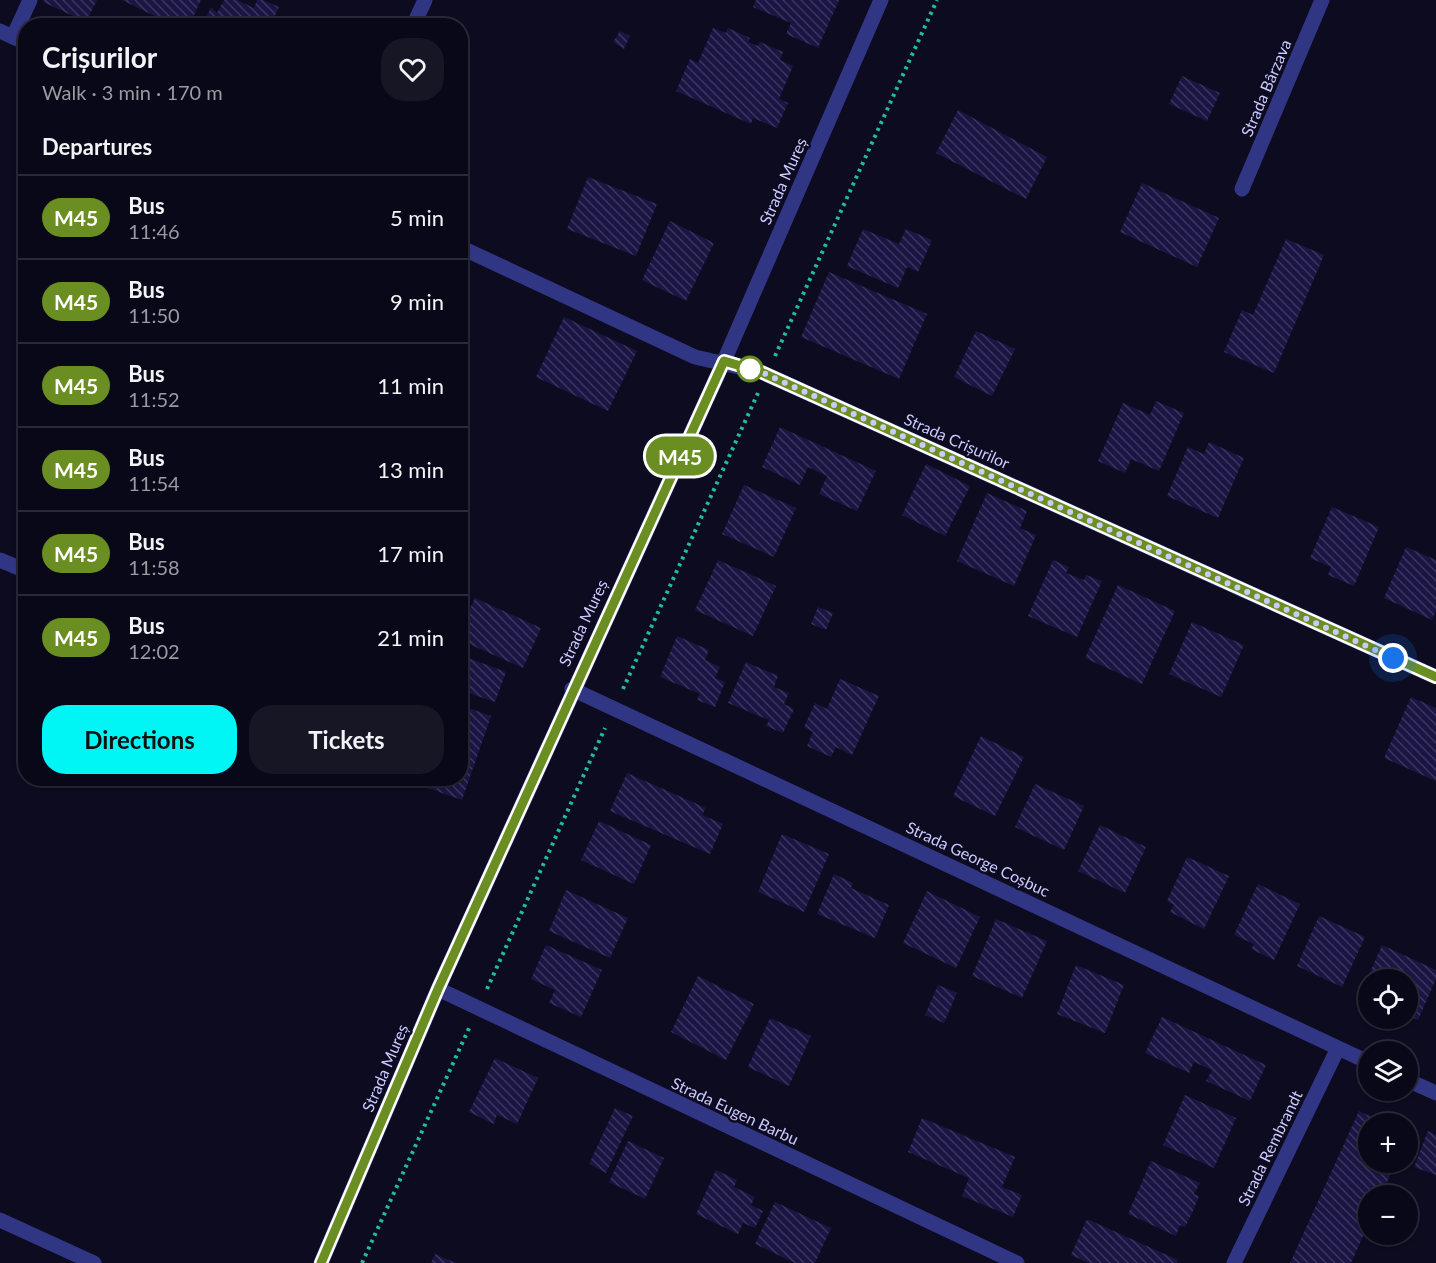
<!DOCTYPE html>
<meta charset="utf-8">
<style>
:root{--surface:#090818;--page:#171625;--text:#f1f3f6;--muted:#999aa2;--line:#292937;--accent:#00f5f5}
body{margin:0;font-family:Lato,sans-serif;background:var(--page);color:var(--text);height:100vh;display:flex;flex-direction:column;font-size:22px;white-space:nowrap}
*{box-sizing:border-box;margin:0}
p{font-size:20px;color:var(--muted)}
.icon{flex:none;width:33px;height:33px;fill:none;stroke:currentColor;stroke-width:2;stroke-linecap:round;stroke-linejoin:round}
.map{position:relative;flex:1;overflow:hidden}
.sheet{position:absolute;left:18px;top:18px;width:450px;height:768px;display:flex;flex-direction:column;background:var(--surface);border-radius:24px;box-shadow:0 2px 4px #0004,0 0 0 2px var(--line)}
.sheet>*{flex:none}
.badge{padding:0 12px;border-radius:20px;font-size:21px;line-height:39px}
.buttons{position:absolute;left:1358px;top:969px;display:grid;gap:12px}
.buttons a{display:grid;place-items:center;width:60px;height:60px;border-radius:50%;background:var(--surface);box-shadow:0 2px 4px #0004,0 0 0 2px var(--line);font-size:30px}
.you{position:absolute;width:30px;height:30px;margin:-15px;border:4px solid #fff;border-radius:50%;background:#1a73e8;box-shadow:0 0 0 9px #1a73e833}
.map>.badge{position:absolute;translate:-50% -50%;box-shadow:0 0 0 3px #fff}
h2{padding:0 24px;font-size:22px;line-height:54px}
.round{display:grid;place-items:center;flex:none;width:63px;height:63px;border-radius:24px;background:var(--page)}
.head{display:flex;align-items:center;justify-content:space-between;height:102px;padding:0 24px}
h1{font-size:28px;font-weight:700;line-height:45px}
.cta{display:flex;gap:12px;margin-top:auto;padding:12px 24px}
.cta a{flex:1;height:69px;border-radius:24px;background:var(--accent);color:#111;font-size:24px;font-weight:700;line-height:69px;text-align:center}
.cta a+a{background:var(--page);color:var(--text)}
ul{padding:0;list-style:none}
li{display:flex;align-items:center;gap:18px;height:84px;padding:0 24px;border-top:2px solid var(--line)}
li div{flex:1}
li b{display:block;font-size:22px}
li em{font-style:normal}
li .badge{min-width:66px;font-weight:700;text-align:center}
.map>svg:first-child{display:block}
.building{fill:url(#building-back-hatch)}
.lines{fill:none;stroke-linecap:round;stroke-linejoin:round}
.path{stroke:#23baa2;stroke-width:4;stroke-dasharray:3 4.5;stroke-linecap:butt}
.minor{stroke:#313684;stroke-width:15}
.line-casing{stroke:#fff;stroke-width:14}
.line{stroke:#6b8e23;stroke-width:9}
.walk{stroke:#cbcaff;stroke-width:6;stroke-dasharray:0 10.8}
.stop-dot{fill:#fff;stroke:#6b8e23;stroke-width:3}
.labels{text-anchor:middle;stroke-width:5;stroke-linejoin:round;paint-order:stroke}
.street-label{font-size:16px;fill:#cbcaff;stroke:#0c0b20}
</style>
<div class="map">
<svg width="1436" height="1263" viewBox="0 0 1436 1263">
<defs>
<pattern id="building-back-hatch" width="6" height="6" patternUnits="userSpaceOnUse" patternTransform="scale(1.5)"><rect width="6" height="6" fill="#1a1543"/><path d="M-1 5l2 2M0 0l6 6M5-1l2 2" fill="none" stroke="#3a365f"/></pattern>
</defs>
<rect width="100%" height="100%" fill="#0c0b20"/>
<!-- building -->
<path class="building" d="M44 0H97L86 22 43 2Z
M122 0H201L189 26H175Z
M224 0H237L254 8 257 0H263L279 7 270 26H202L211 7 217 13Z
M756 0H839L818 48 786 34 791 23 753 7Z
M713 28 726 33 728 28 750 38 748 42 758 46 760 42 783 52 780 60 793 66 779 99 788 103 777 128 753 118 751 124 676 91 690 59 698 63Z
M620 31 630 36 624 49 613 42Z
M1182 76 1220 93 1207 121 1169 104Z
M460 108 470 113 460 130Z
M958 110 1047 157 1026 199 936 153Z
M588 177 657 204 636 256 567 229Z
M1142 183 1219 218 1197 267 1120 232Z
M670 221 714 243 686 301 642 280Z
M863 229 899 244 906 229 932 240 918 272 907 267 898 288 847 266Z
M1286 239 1324 255 1274 373 1224 352 1242 310 1253 315Z
M829 272 927 314 899 379 801 337Z
M564 317 637 351 608 411 536 377Z
M976 331 1015 349 992 396 954 377Z
M1156 401 1184 413 1159 471 1131 459 1125 473 1098 461 1123 403 1150 415Z
M780 427 876 471 857 511 819 494 827 476 808 467 800 485 762 467Z
M1209 442 1244 458 1218 518 1167 496 1188 447 1204 454Z
M926 464 970 486 945 536 902 515Z
M744 485 796 508 774 557 722 534Z
M987 493 1027 511 1020 528 1036 535 1014 586 957 561Z
M1332 507 1379 527 1354 586 1328 575 1331 567 1310 558Z
M1406 547 1436 560V611L1432 620 1384 598Z
M718 560 776 586 753 636 695 610Z
M1053 560 1069 567 1066 573 1084 580 1086 575 1102 581 1077 637 1028 616Z
M1118 585 1175 611 1142 684 1085 658Z
M475 598 541 628 523 668 460 640V629Z
M818 607 833 613 826 630 811 624Z
M1192 622 1244 645 1221 697 1169 674Z
M677 636 709 650 705 660 720 667 715 678 725 682 715 707 697 700 700 694 660 677Z
M460 655 506 672 495 702 460 690Z
M746 662 778 676 774 687 789 693 784 704 794 709 783 733 766 726 769 720 728 703Z
M840 679 879 696 852 755 836 747 831 757 807 746 813 732 804 727 815 703 827 709Z
M1411 697 1436 708V781L1384 758Z
M460 705 491 716 462 800 402 779 460 778Z
M981 736 1024 757 995 816 953 796Z
M627 773 706 808 702 815 723 824 710 854 610 811Z
M1035 784 1084 806 1064 850 1015 827Z
M599 821 651 845 634 884 581 860Z
M1100 825 1146 847 1125 893 1078 871Z
M782 834 829 854 804 912 758 892Z
M1187 857 1229 876 1204 929 1170 912 1174 905 1167 901Z
M834 874 853 883 851 888 889 905 875 938 817 914Z
M1258 884 1300 904 1274 960 1251 949 1254 944 1234 935Z
M566 890 628 918 610 958 549 931Z
M927 891 980 917 956 968 903 943Z
M1319 916 1365 937 1342 987 1297 966Z
M996 919 1047 941 1022 998 972 976Z
M546 945 602 970 581 1017 549 1003 555 990 531 979Z
M1382 945 1436 970V979L1418 1020 1407 1015V980H1368V1004L1358 1000Z
M1076 965 1124 985 1105 1033 1057 1014Z
M698 976 754 1004 726 1060 671 1032Z
M938 985 957 993 944 1023 925 1015Z
M1162 1017 1266 1065 1250 1101 1206 1081 1212 1070 1194 1062 1189 1073 1145 1053Z
M770 1018 811 1036 789 1086 748 1067Z
M495 1058 538 1078 517 1124 497 1115 494 1124 469 1112Z
M1185 1095 1236 1118 1214 1168 1163 1145Z
M615 1108 633 1116 606 1173 589 1164Z
M1359 1111 1386 1124H1368V1162H1396L1381 1196H1368V1225L1351 1263H1290Z
M922 1118 1015 1157 1002 1187 1022 1195 1013 1217 962 1196 969 1178 908 1152Z
M1428 1131 1436 1135V1175L1414 1167Z
M628 1141 664 1158 645 1199 609 1182Z
M1151 1161 1200 1183 1194 1194 1199 1196 1193 1211 1185 1227 1180 1225 1176 1236 1128 1214Z
M716 1170 737 1180 734 1187 755 1197 751 1205 763 1211 755 1228 743 1223 738 1234 696 1214Z
M775 1202 831 1228 815 1263H795L755 1244Z
M1087 1219 1178 1260 1177 1263H1089L1071 1255Z
M435 1254 456 1263H431Z"/>
<g class="lines">
<!-- path -->
<path class="path" d="M775 356 937 0
M623 689 758 393
M487 989 605 728
M362 1263 470 1026"/>
<!-- minor -->
<path class="minor" d="M413 26 425 0
M0 31 26 43
M13 37 30 0
M1242 189 1322 0
M460 247 695 357 761 372 1436 677
M0 560 26 571
M572 689 1368 1062
M438 989 1017 1263
M1407 1080 1436 1093
M0 1220 94 1263
M321 1263 438 989 724 361 881 0
M1234 1263 1338 1048"/>
</g>
<g class="lines">
<!-- line casing -->
<g class="line-casing">
<path id="line" d="M321 1263 438 989 724 361 761 372 1436 677"/>
</g>
<!-- line -->
<use href="#line" class="line"/>
<!-- walk -->
<path class="walk" d="M750 369 742 367 761 372 1393 658"/>
</g>
<!-- markers -->
<circle class="stop-dot" cx="750" cy="369" r="12"/>
<g class="labels">
<!-- street labels -->
<g class="street-label">
<text transform="translate(1266 88) rotate(-67)" y="6">Strada Bârzava</text>
<text transform="translate(783 181) rotate(-66)" y="6">Strada Mureș</text>
<text transform="translate(957 441) rotate(24)" y="6">Strada Crișurilor</text>
<text transform="translate(583 623) rotate(-65)" y="6">Strada Mureș</text>
<text transform="translate(978 859) rotate(25)" y="6">Strada George Coșbuc</text>
<text transform="translate(385 1068) rotate(-67)" y="6">Strada Mureș</text>
<text transform="translate(735 1111) rotate(25)" y="6">Strada Eugen Barbu</text>
<text transform="translate(1270 1148) rotate(-64)" y="6">Strada Rembrandt</text>
</g>
</g>
</svg>
<div class="buttons">
<a><svg class="icon" aria-label="locate" viewBox="0 0 24 24"><circle cx="12" cy="12" r="6"/><path d="M12 2v4M12 18v4M2 12h4M18 12h4"/></svg></a>
<a><svg class="icon" aria-label="layers" viewBox="0 0 24 24"><path d="M12 4l9 5-9 5-9-5zM3 14l9 5 9-5"/></svg></a>
<a>+</a>
<a>−</a>
</div>
<div class="you" style="left:1393px;top:658px"></div>
<b class="badge" style="left:680px;top:456px;background:#6b8e23;color:#fff">M45</b>
<section class="sheet">
<div class="head"><div><h1>Crișurilor</h1><p>Walk · 3 min · 170 m</p></div><a class="round"><svg class="icon" aria-label="heart" viewBox="0 0 24 24"><path d="M12 20l-8-8c-3-5 5-10 8-4 3-6 11-1 8 4z"/></svg></a></div>
<h2>Departures</h2>
<ul>
<li><span class="badge" style="background:#6b8e23;color:#fff">M45</span><div><b>Bus</b><p>11:46</p></div><em>5 min</em></li>
<li><span class="badge" style="background:#6b8e23;color:#fff">M45</span><div><b>Bus</b><p>11:50</p></div><em>9 min</em></li>
<li><span class="badge" style="background:#6b8e23;color:#fff">M45</span><div><b>Bus</b><p>11:52</p></div><em>11 min</em></li>
<li><span class="badge" style="background:#6b8e23;color:#fff">M45</span><div><b>Bus</b><p>11:54</p></div><em>13 min</em></li>
<li><span class="badge" style="background:#6b8e23;color:#fff">M45</span><div><b>Bus</b><p>11:58</p></div><em>17 min</em></li>
<li><span class="badge" style="background:#6b8e23;color:#fff">M45</span><div><b>Bus</b><p>12:02</p></div><em>21 min</em></li>
</ul>
<div class="cta"><a>Directions</a><a>Tickets</a></div>
</section>
</div>
